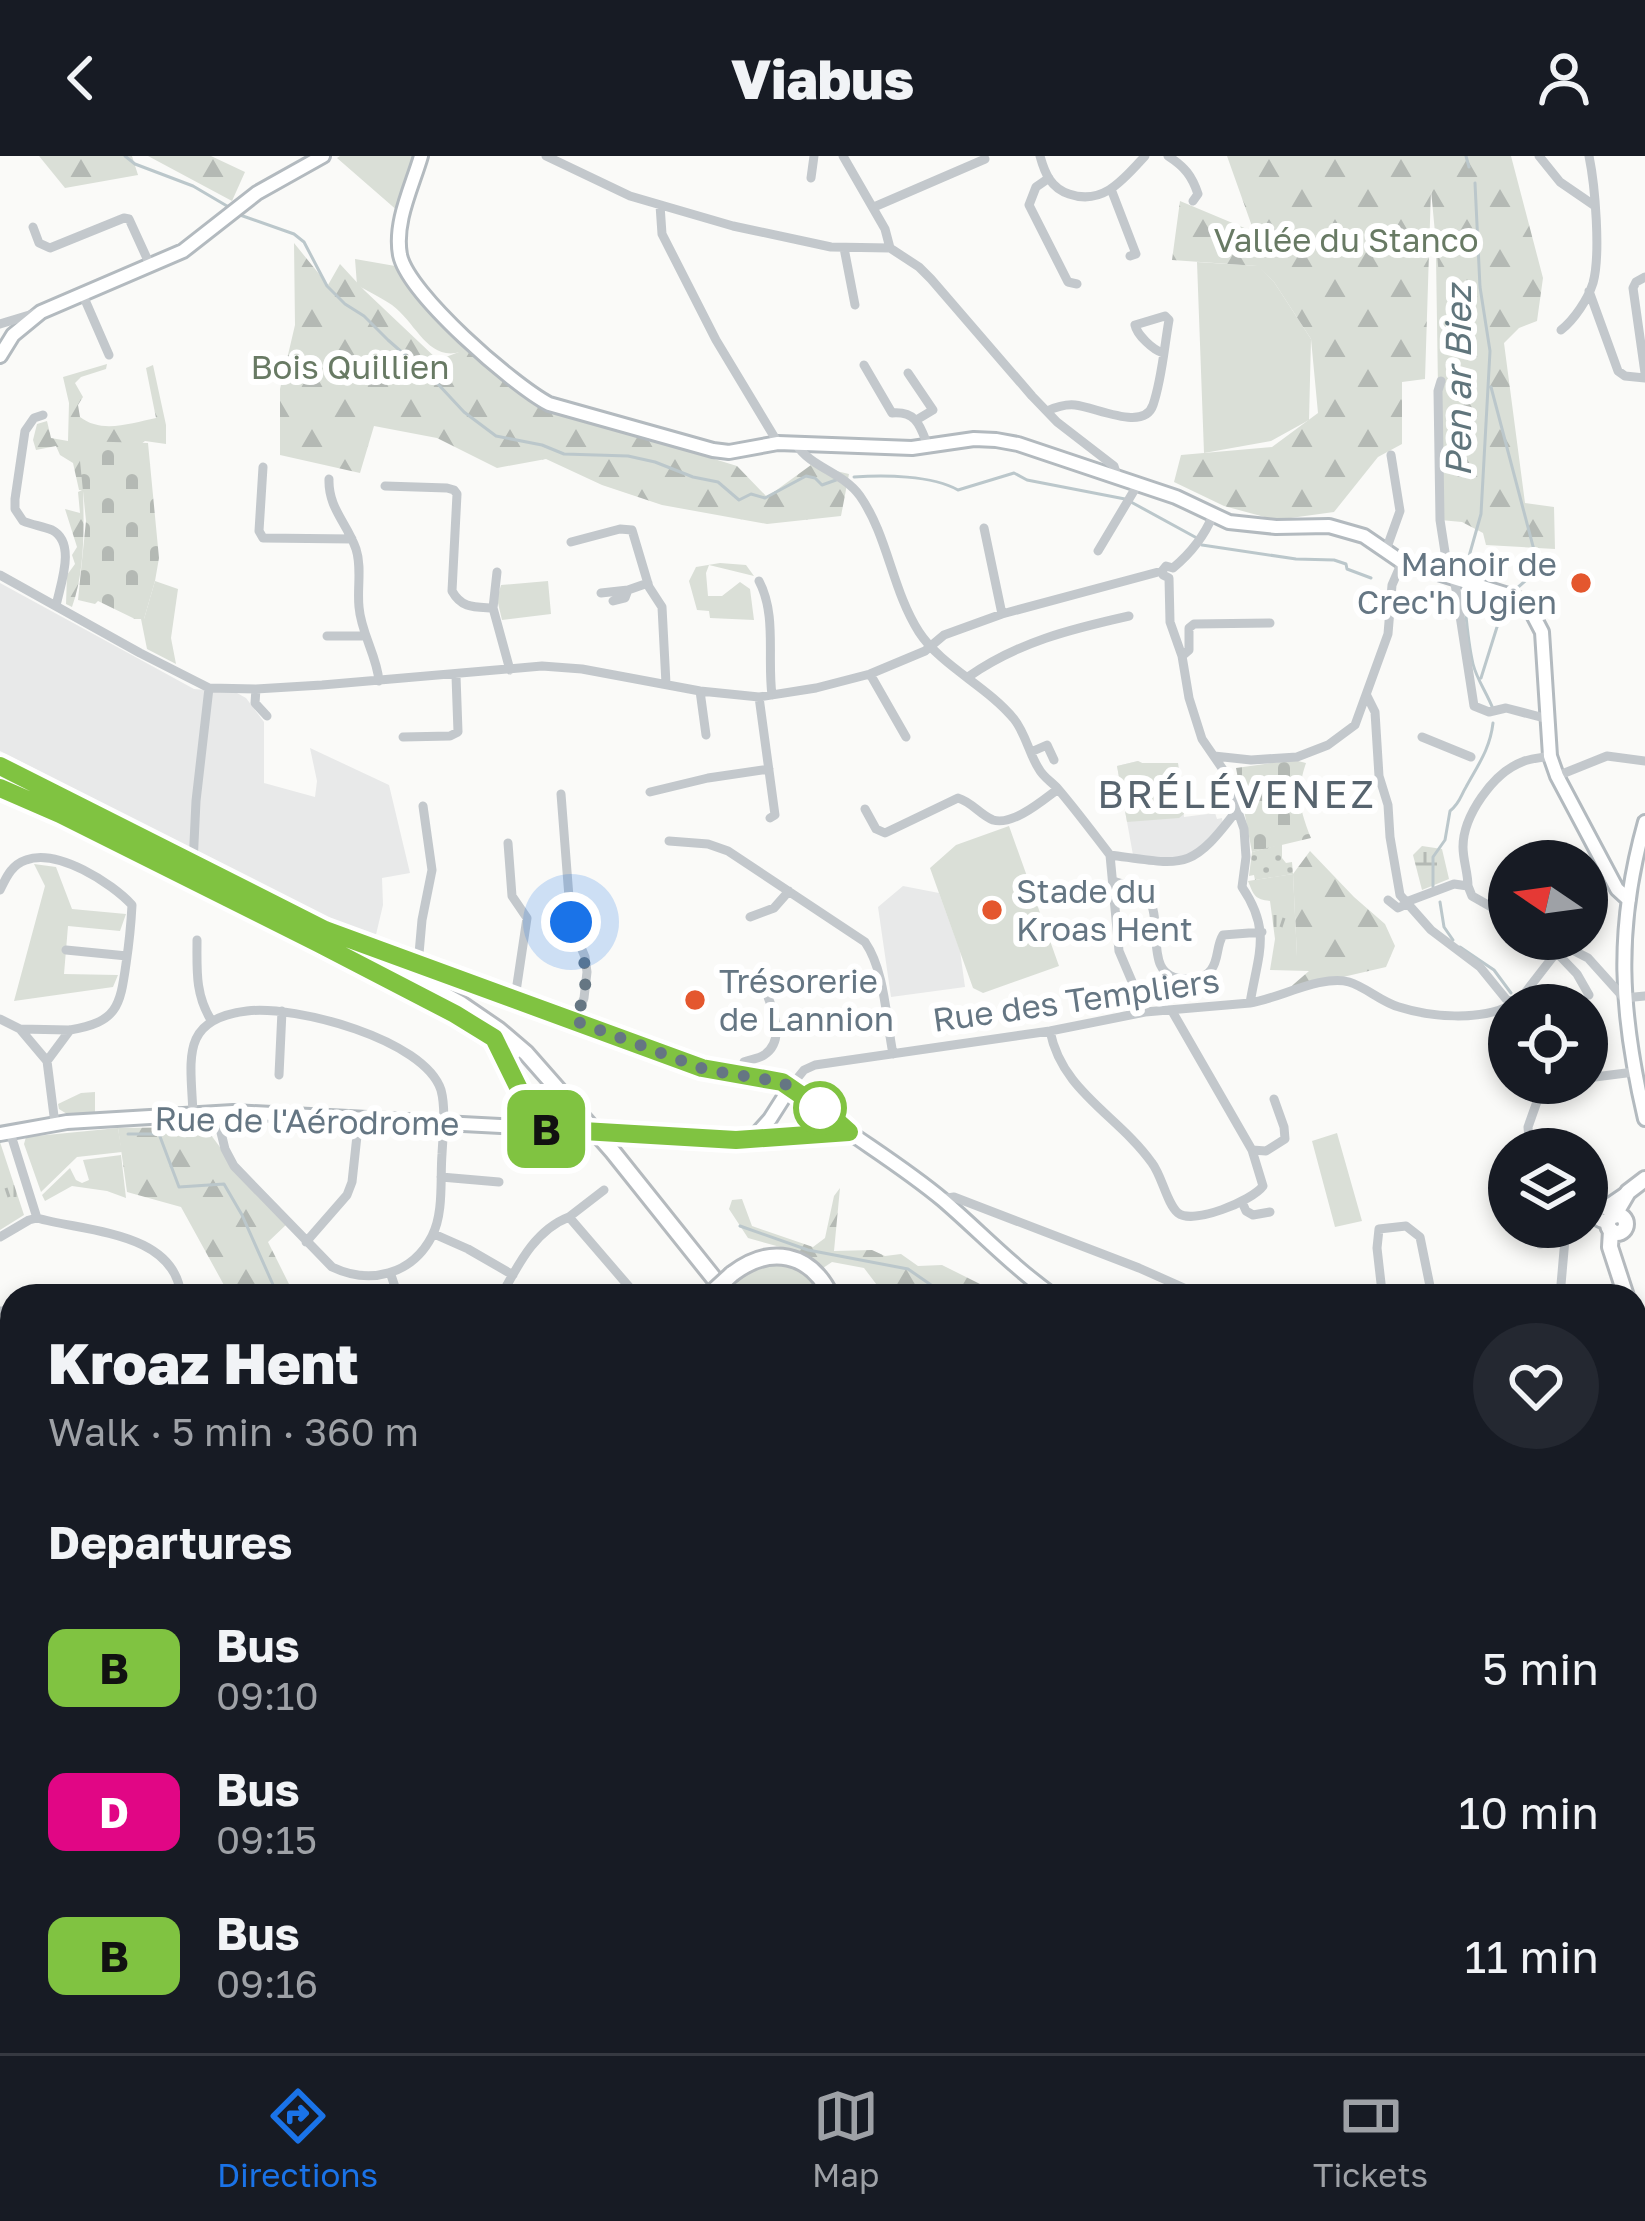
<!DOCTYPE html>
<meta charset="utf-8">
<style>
:root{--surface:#171b24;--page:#242831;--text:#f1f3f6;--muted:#9ea1a6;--line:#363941;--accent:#1a73e8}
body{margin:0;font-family:"Golos Text",sans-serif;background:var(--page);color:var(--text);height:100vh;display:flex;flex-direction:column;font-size:45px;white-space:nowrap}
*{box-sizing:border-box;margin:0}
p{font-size:39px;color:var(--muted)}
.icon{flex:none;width:66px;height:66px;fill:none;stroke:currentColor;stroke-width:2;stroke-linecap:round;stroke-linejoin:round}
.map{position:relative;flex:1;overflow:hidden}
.drawer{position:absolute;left:0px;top:1128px;width:1647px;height:771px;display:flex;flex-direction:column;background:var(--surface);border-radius:36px 36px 0 0;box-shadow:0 6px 18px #0003}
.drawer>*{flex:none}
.badge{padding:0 24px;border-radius:18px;font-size:42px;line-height:78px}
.needle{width:78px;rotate:283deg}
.tools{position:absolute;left:1488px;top:684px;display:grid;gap:24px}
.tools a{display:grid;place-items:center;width:120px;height:120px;border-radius:50%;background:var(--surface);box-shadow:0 6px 18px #0003;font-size:60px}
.you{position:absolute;width:60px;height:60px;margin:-30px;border:9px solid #fff;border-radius:50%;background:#1a73e8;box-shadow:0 0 0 18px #1a73e833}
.map>.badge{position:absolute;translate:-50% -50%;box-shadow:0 0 0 6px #fff}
h2{padding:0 48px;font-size:45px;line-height:108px}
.round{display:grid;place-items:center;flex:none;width:126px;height:126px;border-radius:63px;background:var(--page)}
.summary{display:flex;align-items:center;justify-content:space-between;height:204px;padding:0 48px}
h1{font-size:57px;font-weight:800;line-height:90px}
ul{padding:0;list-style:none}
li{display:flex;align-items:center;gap:36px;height:144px;padding:0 48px}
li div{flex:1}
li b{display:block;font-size:45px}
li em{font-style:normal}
li .badge{min-width:132px;font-weight:700;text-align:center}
header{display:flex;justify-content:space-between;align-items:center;height:156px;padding:0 48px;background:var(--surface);font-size:54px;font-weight:800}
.menu{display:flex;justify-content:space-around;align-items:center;height:168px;border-top:3px solid var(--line);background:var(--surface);font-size:33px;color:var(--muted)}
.menu a{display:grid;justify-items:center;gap:6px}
.menu .current{color:var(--accent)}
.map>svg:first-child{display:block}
.built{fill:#e8e9e9}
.grass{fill:#dadfd7}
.forest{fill:url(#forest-firs)}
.wetland{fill:url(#wetland-marsh)}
.cemetery{fill:url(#cemetery-stones)}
.park{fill:url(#park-tufts)}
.garden{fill:url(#garden-dots)}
.water{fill:url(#water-waves)}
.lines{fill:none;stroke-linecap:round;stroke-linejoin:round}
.stream{stroke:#bbc7cb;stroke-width:3}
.secondary-casing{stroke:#b3babf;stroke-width:18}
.primary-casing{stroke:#b5babe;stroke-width:20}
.street{stroke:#c3c8cc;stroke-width:9}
.secondary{stroke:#fff;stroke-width:12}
.primary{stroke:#fff;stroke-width:14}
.secondary-bridge-casing{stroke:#b3babf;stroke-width:18;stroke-linecap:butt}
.primary-bridge-casing{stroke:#b5babe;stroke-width:20;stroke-linecap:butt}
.secondary-bridge{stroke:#fff;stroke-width:12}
.primary-bridge{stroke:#fff;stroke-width:14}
.line-casing{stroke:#fff;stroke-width:27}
.line{stroke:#80c341;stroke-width:18}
.walk{stroke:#657683;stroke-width:12;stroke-dasharray:0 21.6}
.poi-dot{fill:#e4572e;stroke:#fff;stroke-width:4.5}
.stop-dot{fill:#fff;stroke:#80c341;stroke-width:6}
.labels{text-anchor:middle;stroke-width:12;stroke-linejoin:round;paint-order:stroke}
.park-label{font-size:33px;fill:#687a64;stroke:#fff}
.poi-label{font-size:33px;fill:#657683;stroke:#fff;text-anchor:start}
.street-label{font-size:33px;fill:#657683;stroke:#fff}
.water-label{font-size:36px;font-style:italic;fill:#60757c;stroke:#fff}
.quarter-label{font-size:39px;letter-spacing:3px;fill:#57646e;stroke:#fff}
</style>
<header><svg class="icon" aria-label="back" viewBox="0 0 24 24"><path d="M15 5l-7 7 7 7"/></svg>Viabus<svg class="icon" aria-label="person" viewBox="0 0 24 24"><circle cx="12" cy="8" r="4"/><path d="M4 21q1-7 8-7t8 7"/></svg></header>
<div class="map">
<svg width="1645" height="1897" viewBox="0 0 1645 1897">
<defs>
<pattern id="forest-firs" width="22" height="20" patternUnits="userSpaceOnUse" patternTransform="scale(3)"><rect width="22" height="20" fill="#dadfd7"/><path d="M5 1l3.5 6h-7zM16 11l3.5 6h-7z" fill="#b4b9b4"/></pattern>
<pattern id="wetland-marsh" width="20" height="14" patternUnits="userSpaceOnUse" patternTransform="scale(3)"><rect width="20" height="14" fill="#dadfd7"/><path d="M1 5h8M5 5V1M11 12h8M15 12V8" fill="none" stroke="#b4b9b4"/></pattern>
<pattern id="cemetery-stones" width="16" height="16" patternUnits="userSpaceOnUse" patternTransform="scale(3)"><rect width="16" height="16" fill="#dadfd7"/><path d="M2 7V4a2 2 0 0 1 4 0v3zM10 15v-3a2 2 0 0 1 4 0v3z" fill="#b4b9b4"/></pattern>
<pattern id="park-tufts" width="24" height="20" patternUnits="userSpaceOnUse" patternTransform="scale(3)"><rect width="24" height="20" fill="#dadfd7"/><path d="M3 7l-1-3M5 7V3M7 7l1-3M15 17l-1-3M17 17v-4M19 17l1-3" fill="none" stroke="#b4b9b4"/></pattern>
<pattern id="garden-dots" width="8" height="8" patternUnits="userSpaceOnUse" patternTransform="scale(3)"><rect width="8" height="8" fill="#dadfd7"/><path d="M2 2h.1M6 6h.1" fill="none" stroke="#b4b9b4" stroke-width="1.8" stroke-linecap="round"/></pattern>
<pattern id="water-waves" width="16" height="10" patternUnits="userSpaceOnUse" patternTransform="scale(3)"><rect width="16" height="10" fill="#bbc7cb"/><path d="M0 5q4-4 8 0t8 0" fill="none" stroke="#9ca6aa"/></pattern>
</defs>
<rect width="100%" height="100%" fill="#fafaf8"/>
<!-- built -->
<path class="built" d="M0 427 194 533 237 537 246 542 264 566V627L315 641 317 625 310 592 389 629 410 717 382 722 383 749 374 787 0 595Z
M1138 605 1142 607H1178L1184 661 1215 657 1217 663 1222 662 1223 668 1202 694 1177 705 1133 699 1117 610Z
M903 730 939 737 960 795 965 831 891 841 878 751Z"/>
<!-- grass -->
<path class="grass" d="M340 0H416L399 56 337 2Z
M1435 34 1464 304 1462 366 1440 364Z
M355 103 401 111 415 139 472 191C430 214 419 169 392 149 382 142 369 136 357 129Z
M1197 106 1258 110 1274 126 1311 183 1309 264 1271 285 1204 297Z
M720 407 746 409 754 420 709 409 706 417 708 440H722L740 426 750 433 754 464 710 462 709 455 697 454 689 425 696 411Z
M155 425 178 433 171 482 176 508 147 493 141 463H144Z
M548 425 551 458 502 464 497 443 501 429Z
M1138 605 1142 607H1178L1184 658 1179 662 1127 666 1117 610Z
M1009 670 1059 810 983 837 973 832 930 712 956 689Z
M34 708 56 711 72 753 126 758 120 775 68 770 64 818 118 819 113 831 14 845 45 730Z
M95 936V958L70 960 59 953 58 948 81 937Z
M118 972 122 996 77 1001 41 1036 24 988 26 981Z
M1337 977 1362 1065 1335 1071 1312 985Z
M121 999 126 1042 107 1035 72 1030 45 1045 42 1039 70 1012 76 1024 82 1027 89 1024 83 1004Z
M778 1106C802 1114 811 1116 822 1140H735L728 1131 753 1111Z"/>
<!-- forest -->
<path class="forest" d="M39 0H132L138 19 65 32Z
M148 0H211L245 16 232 45Z
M1227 0H1511L1543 122 1537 165 1519 172 1504 187 1525 347 1554 351 1555 393 1486 389 1483 377 1462 366 1431 34 1425 223 1402 226V288L1378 301 1334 356 1276 364 1224 350 1174 326 1181 299 1272 291 1318 257 1311 183 1274 126 1257 110 1172 104 1180 45 1254 76Z
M294 87 328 129 340 108 364 134 438 204 472 191 561 256 737 310 767 341 811 309 849 318 841 360 767 368 662 349 602 329 546 303 497 312 437 282 374 270 360 317 280 299V233L295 169Z
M107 208 106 213 81 221 75 227 83 241 78 249 80 261C102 278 131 267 156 262L146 212 153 209 166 269V288L145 285 83 333C84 372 85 415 72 451L66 448 67 419 75 408 72 399 77 391 65 353 80 357 78 336 82 334H79L73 307 60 299 56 290 36 294 33 284 37 268 47 265 51 282 68 285 69 247 63 221Z
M1310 695 1354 741 1385 768 1395 790 1386 811 1287 834 1309 815 1297 801 1293 718Z
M205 971 234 1010 288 1067 268 1086 289 1128 319 1140H230L181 1051 127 1036 118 972Z
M840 1032 834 1095 872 1094 885 1100 901 1098 918 1110 942 1109 984 1130 983 1140H882L883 1137 864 1112 832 1106 823 1112 802 1097 748 1082 729 1053 732 1044 742 1043 752 1070 813 1091 825 1082 834 1040Z
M377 1887H464L463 1897H378Z"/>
<!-- wetland -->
<path class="wetland" d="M1422 690 1442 693 1449 723 1422 734 1413 699Z"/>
<!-- cemetery -->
<path class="cemetery" d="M78 285 148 287 159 402 155 425 144 463H135L98 445 95 448 78 444 86 365Z
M1294 604 1306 607C1296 637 1299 652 1311 682L1252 696 1236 612Z"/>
<!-- park -->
<path class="park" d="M1293 718 1297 800 1310 815 1270 814 1275 783 1270 745C1255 743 1254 740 1248 725Z
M0 986 24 1059 0 1074Z"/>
<!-- garden -->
<path class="garden" d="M1282 688V702L1286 707 1292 706 1293 718 1255 724 1254 719 1249 720 1252 696Z"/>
<!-- water -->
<path class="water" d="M1645 1295V1356L1635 1365V1305Z
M476 1887H590L588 1897H476Z"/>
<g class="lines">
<!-- stream -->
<path class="stream" d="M125 0 135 8 193 30 227 50
M1466 0 1469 11
M240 59 294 78 304 86 327 130 345 148 364 160 388 184 437 227 464 256 496 280 542 289 564 298 628 300 655 306 693 321 718 326 739 344 751 338 765 342 806 320 815 322 822 329 836 324
M1491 231 1539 413 1516 433
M854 321C883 319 932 319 958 334L1014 317 1027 324 1125 343
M1131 346 1195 381
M1202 389 1296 403 1334 404 1346 408 1347 413 1371 422
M1464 418 1481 358 1490 195 1480 131 1475 27
M1463 430C1466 455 1467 483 1473 508 1477 524 1487 537 1493 553
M1481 522 1497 471 1510 446
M1433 731V701L1445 684 1450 655C1460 647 1460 641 1466 631 1478 609 1490 593 1493 567
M1440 746 1444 771 1453 784
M1460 791 1494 814 1511 837
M128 978H159L179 1031 224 1028 242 1059 278 1140
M740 1070 808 1094 908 1113 947 1140"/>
<!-- secondary casing -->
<g class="secondary-casing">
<path id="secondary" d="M421 0C412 31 394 66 400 99 408 138 513 229 549 248L713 294 729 296 778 287 912 292 974 283 996 284 1018 288 1176 341 1229 366 1276 371 1329 370 1364 380 1402 406 1515 441 1531 455 1542 476 1550 600 1557 620 1617 733 1629 744
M0 200 13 179 41 156 183 95 257 37 323 0
M1645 666C1615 773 1620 856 1645 963
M356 786 707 914C733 921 763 917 788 929 810 940 826 960 846 974 879 997 912 1018 943 1044 980 1076 1014 1112 1054 1140
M627 977 737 984 847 976
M0 978 67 966 233 956 560 973
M753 982 770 963 791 930
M1605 1052 1627 1037
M1600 1064 1609 1067
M0 1412 12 1424
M0 1754 12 1745"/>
</g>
<!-- primary casing -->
<g class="primary-casing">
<path id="primary" d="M0 610 325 774 461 848 499 874 526 897 613 996 728 1140
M0 626 455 858 513 897
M496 887 521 937 532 972
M1608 1068a9 9 0 1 1 18 0a9 9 0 1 1-18 0Z
M1614 1060 1628 1036 1645 1023
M1611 1074 1610 1091 1626 1140
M732 1118C770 1089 810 1096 831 1140
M1635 1164 1645 1197
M1635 1287 1645 1266
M0 1718 2 1713 1 1698 12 1700
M0 1734 12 1726"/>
</g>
<!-- street -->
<path class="street" d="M546 0 630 40 733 70 831 91 890 92
M843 0 885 73 890 92
M1040 0C1045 18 1051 32 1069 38 1103 50 1124 23 1145 0
M1168 0C1185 11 1192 20 1198 38L1193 45
M1539 0 1560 26 1595 50
M811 22 814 0
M1049 22 1036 31 1029 49 1068 126 1077 128
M1111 33 1136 98 1130 100
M660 49 662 78 716 184 778 287
M874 51 985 3
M33 71 39 87 50 92 124 62 129 63 150 109
M844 92 855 149
M890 92 919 111 931 123 1032 240 1057 266 1114 310 1117 320
M1645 121 1636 126 1633 132 1645 217
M1589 135 1618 215 1625 220 1645 222
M82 137 109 199
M0 168 36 157
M1561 174C1574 164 1588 143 1593 127 1601 98 1595 29 1589 0
M864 209 892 257C917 255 920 270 928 290
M908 217 933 254 918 263
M1441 225 1438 235 1440 364 1447 409 1446 418
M1047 255C1056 251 1065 248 1075 249 1096 251 1144 276 1153 249 1162 223 1164 192 1169 164L1165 160 1135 169C1137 179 1153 194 1163 197
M43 259 34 262 25 275 15 343V353L23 365C32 369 42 370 52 374 77 387 60 429 56 450
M796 288C811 312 843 316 860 340 888 380 892 434 919 476 941 510 987 530 1014 563 1026 578 1029 598 1039 613 1043 621 1052 626 1058 633 1076 654 1093 677 1110 699
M263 311 259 375 263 382 352 383
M329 323C328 352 347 367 356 393 362 411 357 432 359 451 361 477 377 500 379 525
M385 330 447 332 454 334 457 338 452 435C462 453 475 451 493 452L510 514
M984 372 1002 458
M571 386 620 373 632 374 649 431 662 451 666 528
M1386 394 1400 355 1391 299
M1098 395 1138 328
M0 419 140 497 209 532 256 533 322 529 542 510 582 513 700 535 759 541 816 532 870 518 925 495 944 479 1002 458 1162 415
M1454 421 1474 550 1489 556 1506 552 1548 563
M759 425C777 459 767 502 772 539
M601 437 628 434 648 427
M613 445 625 442 628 434
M493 452 497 416
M327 480H364
M1182 500 1189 494V472L1194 468 1270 467
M870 518 906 581
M968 521C1018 486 1071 473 1129 460
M256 533 255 547 267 560
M700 535 706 579
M1367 540 1375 556 1379 620 1388 649 1390 681 1400 739 1431 774 1480 811 1506 843 1523 849
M759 541 775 659 770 662
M403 581 450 580 458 576 456 520
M1422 581 1471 601
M1031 596 1047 589 1054 604
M1214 600 1251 604 1297 601 1328 589 1355 569 1388 478 1392 429 1402 406
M1557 620 1607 600 1645 605
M650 636 708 622 769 613
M561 638 571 767 585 801 587 816 584 842 575 865
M865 653 876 673 885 677 958 642C972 646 980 659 993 664 1013 670 1043 644 1058 633
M669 685 708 688 728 695 865 786C885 815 886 863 893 898
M508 687 512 740 527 762 515 842
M1110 699 1119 795 1145 856
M1110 699C1185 709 1190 716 1237 654
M193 708 196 645 209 532
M1113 725C1124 729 1140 730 1147 740 1166 765 1140 823 1186 823 1196 823 1205 822 1211 814 1219 804 1216 790 1223 779L1262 776
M1468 730C1468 717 1463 704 1463 691 1463 660 1493 617 1522 606 1531 602 1541 602 1550 600
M0 734C6 722 11 709 26 704 57 692 112 727 132 749 131 769 129 788 126 808 120 851 117 866 70 874L47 905 55 968
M1388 744 1398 752 1407 748
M1406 746 1454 728 1468 730 1472 740 1509 761
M750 761 774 752 789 735
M1551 783 1588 802 1624 842 1645 840
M197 784C197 814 195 838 211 864
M66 794 127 800
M1556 796 1577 818 1589 839
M418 809 422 764 432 714 423 650
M1518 846 1562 789
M1250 847C1277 843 1323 818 1349 826 1366 831 1381 846 1399 851 1430 861 1479 865 1509 850
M0 863 20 873 47 905
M20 873 69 874
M1050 875C1062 936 1118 959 1152 1007 1162 1020 1167 1048 1178 1057 1193 1069 1252 1045 1263 1030L1252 994 1172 855
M279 919 282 855
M740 919 744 906C751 903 758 903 764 899 784 886 775 859 768 841
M1587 922 1634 916
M791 930 804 914 815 909 1050 875 1145 856 1250 847C1258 798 1272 775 1242 731L1246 701 1244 673 1224 615 1202 583 1189 542 1182 500 1170 466 1169 422 1163 419 1162 415 1166 410 1173 412C1191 397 1204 381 1213 359
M193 958C191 904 179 863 247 855 295 849 424 883 441 934 446 953 443 979 442 998 440 1023 444 1057 432 1080 412 1119 370 1129 332 1111L234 1010 225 993 216 956
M1530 993 1528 971 1539 940V927
M1252 994 1266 995 1285 983 1284 971 1274 943
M441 1021 499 1026
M941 1043 954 1041 1139 1112 1202 1140
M1242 1046 1246 1055 1253 1059 1270 1056
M569 1061 604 1034
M37 1062C86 1076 175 1075 181 1140
M1587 1064 1605 1052
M1533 1071 1540 1088 1565 1083
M434 1078 468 1093 513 1119
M0 1081 29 1064 37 1062 10 976
M306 1086 347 1039 352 1026 359 961
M391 1119 398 1140
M501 1140C518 1109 535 1074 569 1061L637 1140
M1379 1140 1382 1136 1377 1092 1379 1073 1406 1070 1420 1081 1432 1140
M1560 1140 1565 1083 1577 1071
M0 1155 12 1157
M0 1250 12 1261
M1635 1375 1645 1366
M0 1395 12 1384
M0 1506 3 1505
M1641 1567 1645 1568
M1635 1637 1645 1642
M0 1660 12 1654
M1635 1722H1645
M1635 1753 1645 1729
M1635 1864 1645 1888
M1561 1891 1571 1897
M5 1897 12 1864
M201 1897 207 1887
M600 1897 603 1887
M1410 1897 1417 1887
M1625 1897 1645 1889"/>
<!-- secondary -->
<use href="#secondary" class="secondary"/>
<!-- primary -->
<use href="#primary" class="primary"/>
<!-- secondary-bridge casing -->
<g class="secondary-bridge-casing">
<path id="secondary-bridge" d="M560 973 627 977"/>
</g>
<!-- primary-bridge casing -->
<g class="primary-bridge-casing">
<path id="primary-bridge" d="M708 1140 732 1118"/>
</g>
<!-- secondary-bridge -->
<use href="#secondary-bridge" class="secondary-bridge"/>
<!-- primary-bridge -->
<use href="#primary-bridge" class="primary-bridge"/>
</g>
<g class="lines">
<!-- line casing -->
<g class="line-casing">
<path id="line" d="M0 610 325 774 702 912 782 926 830 959 849 976 736 984 532 972 521 937 494 882 455 858 318 787 60 658 0 632"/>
</g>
<!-- line -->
<use href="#line" class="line"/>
<!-- walk -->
<path class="walk" d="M571 766C587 806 592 824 575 865L707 914 782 926 830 959 820 952"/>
</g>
<!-- markers -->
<g class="poi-dot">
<circle cx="1581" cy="427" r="12"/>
<circle cx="992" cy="754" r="12"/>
<circle cx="695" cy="844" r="12"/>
</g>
<circle class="stop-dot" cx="820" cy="952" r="24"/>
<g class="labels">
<!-- park labels -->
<g class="park-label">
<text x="1346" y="96">Vallée du Stanco</text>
<text x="350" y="223">Bois Quillien</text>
</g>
<!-- poi labels -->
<g class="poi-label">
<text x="1557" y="420" text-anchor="end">Manoir de<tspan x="1557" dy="38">Crec'h Ugien</tspan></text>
<text x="1016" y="747">Stade du<tspan x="1016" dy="38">Kroas Hent</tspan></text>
<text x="719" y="837">Trésorerie<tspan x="719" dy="38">de Lannion</tspan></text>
</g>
<!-- street labels -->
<g class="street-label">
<text transform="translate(1076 844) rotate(-8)" y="12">Rue des Templiers</text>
<text transform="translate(307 965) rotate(1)" y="12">Rue de l'Aérodrome</text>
</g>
<!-- water labels -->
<g class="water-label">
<text transform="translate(1458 225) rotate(-90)" y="13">Pen ar Biez</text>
</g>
<!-- quarter labels -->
<g class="quarter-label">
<text x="1237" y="652">BRÉLÉVENEZ</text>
</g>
</g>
</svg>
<div class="tools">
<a><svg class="needle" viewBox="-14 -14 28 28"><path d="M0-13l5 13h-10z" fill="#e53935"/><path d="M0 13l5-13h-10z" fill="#9ea1a6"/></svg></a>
<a><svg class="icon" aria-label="locate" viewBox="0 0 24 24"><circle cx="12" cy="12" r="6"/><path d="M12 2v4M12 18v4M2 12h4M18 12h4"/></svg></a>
<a><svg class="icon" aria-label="layers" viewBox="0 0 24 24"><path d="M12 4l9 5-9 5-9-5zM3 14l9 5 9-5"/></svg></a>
</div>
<div class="you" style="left:571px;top:766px"></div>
<b class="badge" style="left:546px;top:973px;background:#80c341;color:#111">B</b>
<section class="drawer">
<div class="summary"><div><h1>Kroaz Hent</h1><p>Walk · 5 min · 360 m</p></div><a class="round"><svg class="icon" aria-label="heart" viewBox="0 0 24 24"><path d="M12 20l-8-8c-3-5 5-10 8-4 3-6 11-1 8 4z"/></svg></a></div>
<h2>Departures</h2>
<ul>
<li><span class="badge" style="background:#80c341;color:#111">B</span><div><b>Bus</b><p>09:10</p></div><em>5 min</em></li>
<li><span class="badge" style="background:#e10685;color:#fff">D</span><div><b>Bus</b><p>09:15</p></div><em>10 min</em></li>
<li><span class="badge" style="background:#80c341;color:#111">B</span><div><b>Bus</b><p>09:16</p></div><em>11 min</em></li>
</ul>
</section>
</div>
<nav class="menu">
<a class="current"><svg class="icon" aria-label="directions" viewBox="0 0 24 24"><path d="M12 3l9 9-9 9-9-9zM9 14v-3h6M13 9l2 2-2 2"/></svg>Directions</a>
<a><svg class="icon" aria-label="map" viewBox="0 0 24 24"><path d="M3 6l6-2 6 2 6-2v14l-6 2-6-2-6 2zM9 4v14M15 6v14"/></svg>Map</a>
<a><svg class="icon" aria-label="tickets" viewBox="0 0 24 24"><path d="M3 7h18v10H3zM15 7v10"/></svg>Tickets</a>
</nav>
